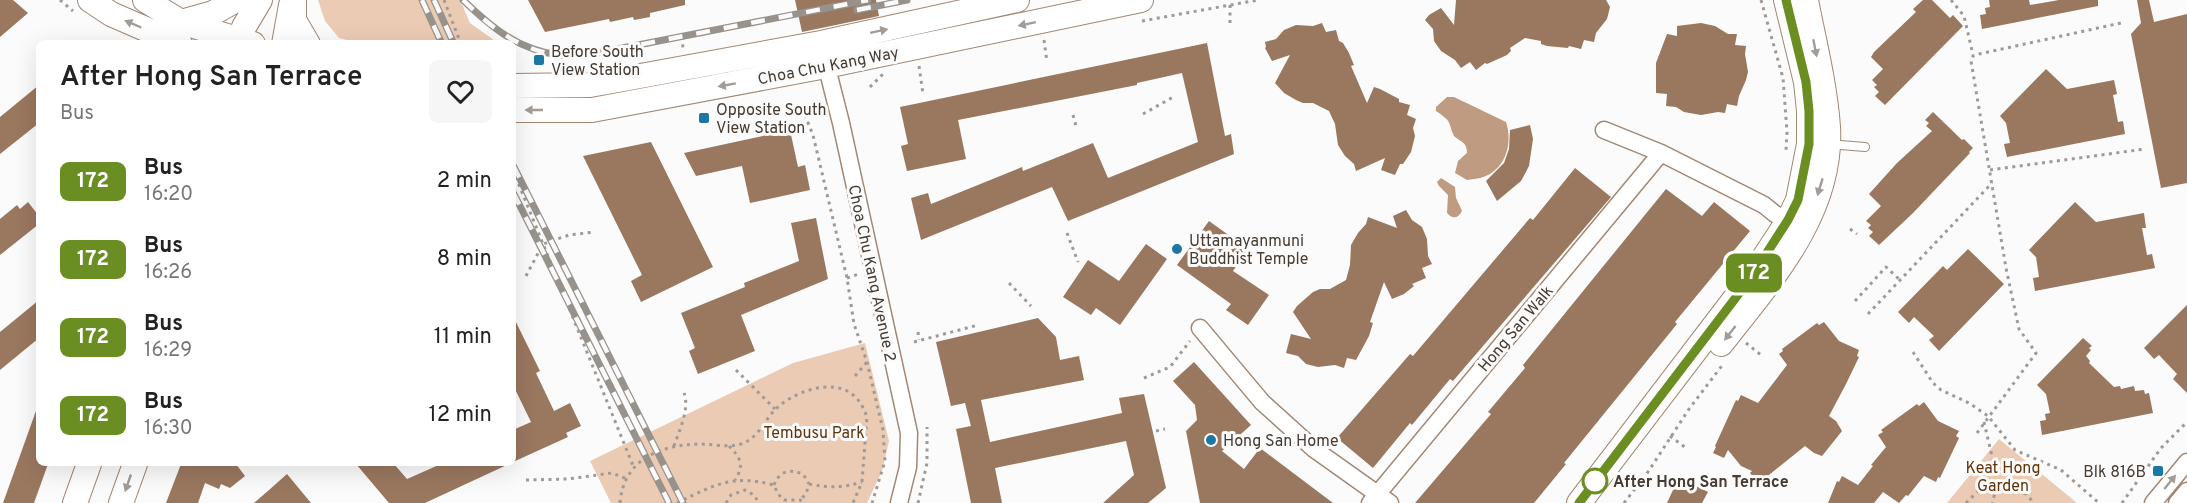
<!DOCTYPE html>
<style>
:root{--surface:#fff;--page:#f6f6f6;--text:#222;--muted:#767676}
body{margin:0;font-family:Overpass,sans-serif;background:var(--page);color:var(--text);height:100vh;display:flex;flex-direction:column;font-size:22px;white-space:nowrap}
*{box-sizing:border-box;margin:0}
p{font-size:20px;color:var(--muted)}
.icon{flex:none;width:33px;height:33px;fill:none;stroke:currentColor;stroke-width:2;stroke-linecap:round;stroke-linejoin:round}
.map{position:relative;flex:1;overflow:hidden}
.side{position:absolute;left:36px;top:40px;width:480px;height:426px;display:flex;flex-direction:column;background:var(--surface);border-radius:9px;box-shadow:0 6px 24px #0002}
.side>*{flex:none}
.badge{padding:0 12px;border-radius:9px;font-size:21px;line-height:39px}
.map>.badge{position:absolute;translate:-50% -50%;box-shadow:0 0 0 3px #fff}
.round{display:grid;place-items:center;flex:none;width:63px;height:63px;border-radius:9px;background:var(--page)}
.head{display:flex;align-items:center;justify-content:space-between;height:102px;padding:0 24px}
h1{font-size:28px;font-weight:600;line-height:45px}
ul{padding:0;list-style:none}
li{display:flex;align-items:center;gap:18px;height:78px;padding:0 24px}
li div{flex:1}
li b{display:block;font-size:22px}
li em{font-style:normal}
li .badge{min-width:66px;font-weight:700;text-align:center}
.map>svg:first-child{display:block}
.green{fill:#eccbb4}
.water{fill:#bf9b82}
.building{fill:#9a775f}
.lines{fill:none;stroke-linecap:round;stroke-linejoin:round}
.lane-casing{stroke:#a28773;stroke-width:10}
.street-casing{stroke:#a28773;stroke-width:19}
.secondary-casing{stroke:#a28773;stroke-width:26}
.path{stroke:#a09a96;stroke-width:3;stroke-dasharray:3 4.5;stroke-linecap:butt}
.lane{stroke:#fff;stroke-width:8}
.street{stroke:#fff;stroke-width:16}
.secondary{stroke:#fff;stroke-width:24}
.rail-casing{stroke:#98928d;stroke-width:7}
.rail{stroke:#fbfbfb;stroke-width:4.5;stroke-dasharray:14;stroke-linecap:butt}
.oneway{fill:#a29c98}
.line-casing{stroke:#fff;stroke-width:14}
.line{stroke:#6b8e23;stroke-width:9}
.poi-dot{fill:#1c77a5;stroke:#fbfbfb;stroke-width:2}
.stop-dot{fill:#fff;stroke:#6b8e23;stroke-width:3}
.labels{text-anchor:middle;stroke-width:6;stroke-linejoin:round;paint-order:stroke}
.poi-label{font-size:16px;fill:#463a31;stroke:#fbfbfb;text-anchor:start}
.street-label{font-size:16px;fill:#463a31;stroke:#fbfbfb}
.park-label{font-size:16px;fill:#623307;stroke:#fbfbfb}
.stop-label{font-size:16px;font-weight:bold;fill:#463a31;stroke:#fbfbfb;text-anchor:start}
</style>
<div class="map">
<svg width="2187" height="503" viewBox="0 0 2187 503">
<rect width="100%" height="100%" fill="#fbfbfb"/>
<!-- green -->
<path class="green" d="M318 0H460L470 23 498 43H359L339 38 325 21Z
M865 343 889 441 882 471 867 503H611L590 461 793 363Z
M1999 439 2077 503H1947Z"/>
<!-- water -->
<path class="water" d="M1447 97H1454L1506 122C1512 140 1508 163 1490 174 1483 178 1475 179 1467 180L1455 173 1458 161 1467 153C1467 142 1462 143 1454 136 1447 120 1453 123 1436 111V107Z
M1441 178 1455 187 1456 198 1462 211C1458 219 1452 219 1447 213L1448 195 1439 186 1437 182Z"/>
<!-- building -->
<path class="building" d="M0 0H13L28 13 0 37Z
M528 0H685V5L650 13V17L634 20 633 17 610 22 609 19 545 32Z
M795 0H876L879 16 802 32Z
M1456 0H1606L1610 7 1607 19 1596 33 1594 42 1584 40 1581 49 1569 46 1568 48 1547 46 1541 44V41L1525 38 1510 48 1511 51 1507 55 1487 64 1485 63 1476 70 1470 62 1461 68 1455 60 1441 51 1434 41 1433 29 1425 20 1429 15 1441 8 1454 25Z
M1923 0H1932L1950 18 1953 15 1963 26 1885 105 1875 96 1879 92 1874 87 1877 85 1872 80 1883 69 1871 57 1874 52 1916 12 1913 9Z
M1989 0H2029L2030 5 2059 0H2098V6L1982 29 1980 15 1986 14 1985 8 1990 7Z
M2137 0H2149L2154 22 2187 14V183L2161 188 2131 34 2141 23Z
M1322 23 1326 32 1336 30 1339 41 1343 43 1349 53 1354 65 1351 66 1367 103 1374 87 1380 89 1399 99V102L1410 105 1407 115 1416 119 1413 128 1415 136 1411 152 1403 164H1400L1395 175 1381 170 1385 158 1356 171 1354 164 1345 156 1338 145 1335 124 1329 111 1313 103H1303L1296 100 1284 93 1275 83 1290 55 1272 61 1265 48 1266 47 1265 42 1276 39 1284 30 1296 25 1313 26Z
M1701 23 1715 26 1728 34H1737L1735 45 1746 46 1745 54 1748 72 1746 80 1739 96 1737 106 1727 104 1725 113 1718 112 1701 115 1684 112 1676 107 1666 106 1667 94 1656 93V63L1667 34 1677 36V26Z
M1207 43 1225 136 1231 134 1234 154 1068 221 1052 187 921 240 911 198 928 193 931 204 1022 167 1023 171 1093 143 1108 178 1198 142 1182 73 1137 83V85L958 120 966 159 907 171 901 146 908 144 900 107Z
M2046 69 2067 89 2114 80 2117 94 2113 95 2118 122 2123 121 2125 134 2007 157 2004 144 2010 143 2006 123 2000 116Z
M39 85V123L0 154V117Z
M1933 112 1962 140 1964 139 1973 148 1969 152 1970 153 1913 213 1879 245 1869 236 1873 232 1868 228 1871 225 1866 221 1881 206 1869 194 1897 163 1932 131 1926 126 1929 123 1925 120Z
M1530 125 1533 139 1529 166 1521 181 1497 201 1486 181 1504 163 1509 149 1510 130Z
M790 130 798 167 805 165 810 190 750 203 742 166 696 176 684 153Z
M651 142 713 267 641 302 631 281 642 275 583 156Z
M1575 168 1611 197 1453 381 1450 379 1412 425 1410 423 1373 468 1337 438 1410 354 1413 356 1530 218 1533 220Z
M1666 189 1702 216 1714 202 1750 231 1675 322 1677 324 1564 463 1566 464 1534 503H1415L1491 414 1488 412 1525 368 1523 365Z
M28 202 39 216V224L0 255V219L17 205 20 209Z
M2075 202 2096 222 2144 213 2146 228H2142L2147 255 2152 254 2155 268 2035 291 2033 278 2039 277 2036 257 2029 250Z
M1406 210 1412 220 1422 227 1427 239 1428 256 1432 264 1422 268 1426 278 1412 284 1414 286 1404 294 1392 299 1384 282 1370 322 1373 323 1369 336 1356 360 1347 358 1344 368 1335 365 1318 367 1306 364 1298 356 1286 353 1291 334 1311 339 1293 312 1297 306 1313 292 1320 289H1330L1346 280 1350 265 1351 245 1358 233 1366 224 1368 217 1397 228 1393 216Z
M816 218 828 279 741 315 755 351 698 374 689 351 695 348 681 313 745 287 744 283 799 261 791 223Z
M1209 221 1248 249 1233 271 1269 295 1248 325 1226 310 1231 304 1177 265Z
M1146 244 1167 259 1120 325 1096 308 1091 315 1063 297 1088 260 1119 281Z
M1968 249 2004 284 1939 351 1929 340 1934 336 1914 317 1909 323 1898 312 1943 266 1947 270Z
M39 300V338L0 370V332Z
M2187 305V393L2173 379 2177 374 2159 355 2154 359 2144 348Z
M513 316 540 371 536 373 554 411 570 403 581 426 566 433 568 437 513 462V430L531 422 513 385Z
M1038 318 1056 337 1060 360 1079 356 1084 380 981 400 990 442 1122 413 1119 398 1144 394 1166 488 1148 503H1103L1134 475 1126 441 995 468 1002 503H971L956 429 971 426 965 403 951 406 936 342Z
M1824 322 1839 341 1859 350 1857 356 1859 357 1846 384 1829 416 1836 421 1842 431 1822 456 1814 453 1805 446 1759 483 1750 473 1752 471 1741 466 1728 450 1724 458 1713 453 1716 447 1715 446 1736 400 1738 401 1741 395 1758 403 1787 365 1779 354 1783 351 1782 349 1817 323 1819 325Z
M2083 338 2092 346 2089 348 2091 350 2086 356 2090 361 2089 363 2114 387 2120 386 2121 389 2134 386 2135 391 2144 390 2145 394 2149 393 2153 413 2042 435 2040 421 2046 420 2045 414 2050 413 2046 394 2037 385Z
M1194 362 1251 425 1222 451 1244 469 1260 448 1333 503H1200L1186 431 1197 420 1195 405 1173 381Z
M1924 402 1938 421 1959 431 1956 436 1959 438 1940 478 1938 477 1936 482 1924 476 1908 496 1906 495 1899 503 1883 492 1874 503H1828L1837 481 1839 482 1842 476 1858 485 1873 466 1871 465 1886 447 1878 435 1883 432 1881 430 1917 404 1919 406Z
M37 408H39V464H48L34 503H3Z
M181 464H236L245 476 230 488 221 484 219 489 205 483 198 503H166Z
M356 464H394L407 479 441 464H509L425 503H389Z
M287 474 311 503H254L269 490Z
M1679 477 1708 492 1702 503H1667Z"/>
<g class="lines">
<!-- lane casing -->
<g class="lane-casing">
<path id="lane" d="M1828 144 1865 147"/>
</g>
<!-- street casing -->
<g class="street-casing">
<path id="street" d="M824 56 841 123 909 433 908 467 899 503
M1604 130 1661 153 1764 205 1775 214 1796 224
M1200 328 1262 402 1314 449 1390 503
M1370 503 1661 153
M2153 503 2187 462
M2177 503 2187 491"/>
</g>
<!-- secondary casing -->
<g class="secondary-casing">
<path id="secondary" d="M90 0 111 14 180 44
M145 0 181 22 253 44
M294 0V20L308 44
M181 22 213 13 236 0
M238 44 244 27 260 0
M284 44 291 5
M513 86 590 85 624 79 821 43 1017 0
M513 110H592L826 66 1141 0
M1721 344C1770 281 1833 213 1828 127 1825 84 1814 42 1806 0
M75 503 89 464
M121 503 135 464
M1579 503 1750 279 1788 221 1798 200 1809 144V111L1806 82 1786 0"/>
</g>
<!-- path -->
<path class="path" d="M60 0 73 11
M444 0 461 44
M1761 0 1783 78 1787 132 1786 151
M1951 0 1964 16 1973 55
M1230 5V27
M1142 21 1258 0
M682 37 683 49
M1044 40 1047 62
M919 66 923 94
M870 87 883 74
M802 108 813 135 847 278 854 324 867 362 883 430 885 461 872 503
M1143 114 1175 96
M1073 115 1076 126
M513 170 634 468
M1990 170 2145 149
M1850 229 1857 234
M1067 233 1078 262
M526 276 543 244 569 235 595 232
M847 278 859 274
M1009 283 1031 306
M1855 301 1886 267 1900 280
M1868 314 1992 183
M918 332 919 340
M914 342 978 325
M1746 343 1761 355
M1913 352 1933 383 1941 390 1969 403 1988 416 2015 450 2061 470 2099 503
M736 370 775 409
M855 376 867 362
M1144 378 1170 367 1190 341
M1984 422 1998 482 1992 503
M1156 431 1165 429
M1977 433 2036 353 2019 329 2006 268 1971 61 1973 56 1979 54 2121 23
M1670 436 1686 448
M674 446C679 431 690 409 684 393
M729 446C740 457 745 465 735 480
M526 480 568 479 612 473 627 479
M809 484C829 488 843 488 862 482
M774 485C780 470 790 469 803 474L809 484 806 494 800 500
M620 503C624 458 661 445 700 444 713 444 728 448 741 444 759 438 764 420 776 409 793 392 831 378 852 394 860 400 864 409 867 417L862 482 853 503
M677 503C714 485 732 474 774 485L778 494 784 500H800L805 503
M726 503 731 495 745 490 754 495 759 503
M918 503 927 463V427
M1624 503 1648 472 1689 409 1724 363
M1966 503 1980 489 1998 482 2026 494 2034 503
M2122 503 2161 448 2187 422"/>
<!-- lane -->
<use href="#lane" class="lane"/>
<!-- street -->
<use href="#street" class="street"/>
<!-- secondary -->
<use href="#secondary" class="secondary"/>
<!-- rail casing -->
<g class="rail-casing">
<path id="rail" d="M422 0 442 44
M434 0 454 44
M463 0C491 27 518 50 559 55 571 56 585 54 597 53L868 0
M857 10 907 0
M513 165 683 503
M513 192 669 503"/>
</g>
<!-- rail -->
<use href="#rail" class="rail"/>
</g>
<!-- one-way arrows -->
<defs><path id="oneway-solid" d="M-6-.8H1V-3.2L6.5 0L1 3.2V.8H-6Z" transform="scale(1.5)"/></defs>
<g class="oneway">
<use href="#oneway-solid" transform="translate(133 24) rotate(-157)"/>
<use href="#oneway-solid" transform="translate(1027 24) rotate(168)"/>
<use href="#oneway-solid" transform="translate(879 31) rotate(-12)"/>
<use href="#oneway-solid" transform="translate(1815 48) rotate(79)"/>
<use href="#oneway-solid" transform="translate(727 85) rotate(170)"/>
<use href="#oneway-solid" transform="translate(534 110) rotate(-180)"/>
<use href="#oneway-solid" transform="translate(1820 187) rotate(107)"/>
<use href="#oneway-solid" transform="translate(1730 333) rotate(128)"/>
<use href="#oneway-solid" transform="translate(2170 482) rotate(-51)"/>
<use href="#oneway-solid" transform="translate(128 483) rotate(109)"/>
</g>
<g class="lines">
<!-- line casing -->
<g class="line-casing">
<path id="line" d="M1579 503 1750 279 1788 220 1798 200 1809 144V111L1806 82 1786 0"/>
</g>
<!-- line -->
<use href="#line" class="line"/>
</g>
<!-- markers -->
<g class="poi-dot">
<rect x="533" y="54" width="12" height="12" rx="3"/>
<rect x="698" y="112" width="12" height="12" rx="3"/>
<circle cx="1177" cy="249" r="6"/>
<circle cx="1211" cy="440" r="6"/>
<rect x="2152" y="465" width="12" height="12" rx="3"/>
</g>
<circle class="stop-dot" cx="1595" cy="481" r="12"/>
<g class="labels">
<!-- poi labels -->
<g class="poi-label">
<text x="551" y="57">Before South<tspan x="551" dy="18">View Station</tspan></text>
<text x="716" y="115">Opposite South<tspan x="716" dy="18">View Station</tspan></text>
<text x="1189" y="246">Uttamayanmuni<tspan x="1189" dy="18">Buddhist Temple</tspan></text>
<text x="1223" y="446">Hong San Home</text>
<text x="2146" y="477" text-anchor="end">Blk 816B</text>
</g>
<!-- street labels -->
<g class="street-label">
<text transform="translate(828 65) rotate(-11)" y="6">Choa Chu Kang Way</text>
<text transform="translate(873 273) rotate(78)" y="6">Choa Chu Kang Avenue 2</text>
<text transform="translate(1515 328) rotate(-50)" y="6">Hong San Walk</text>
</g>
<!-- park labels -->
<g class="park-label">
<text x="814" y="438">Tembusu Park</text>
<text x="2003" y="473">Keat Hong<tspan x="2003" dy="18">Garden</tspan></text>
</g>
<!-- stop labels -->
<g class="stop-label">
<text x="1613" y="487">After Hong San Terrace</text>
</g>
</g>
</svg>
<b class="badge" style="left:1754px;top:273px;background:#6b8e23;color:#fff">172</b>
<section class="side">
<div class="head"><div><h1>After Hong San Terrace</h1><p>Bus</p></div><a class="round"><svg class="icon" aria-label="heart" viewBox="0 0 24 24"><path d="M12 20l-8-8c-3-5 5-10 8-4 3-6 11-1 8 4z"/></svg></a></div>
<ul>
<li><span class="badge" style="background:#6b8e23;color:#fff">172</span><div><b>Bus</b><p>16:20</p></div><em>2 min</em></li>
<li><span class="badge" style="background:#6b8e23;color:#fff">172</span><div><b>Bus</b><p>16:26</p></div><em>8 min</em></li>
<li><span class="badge" style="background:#6b8e23;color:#fff">172</span><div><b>Bus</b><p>16:29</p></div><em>11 min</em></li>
<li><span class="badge" style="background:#6b8e23;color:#fff">172</span><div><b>Bus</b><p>16:30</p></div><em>12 min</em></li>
</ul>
</section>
</div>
